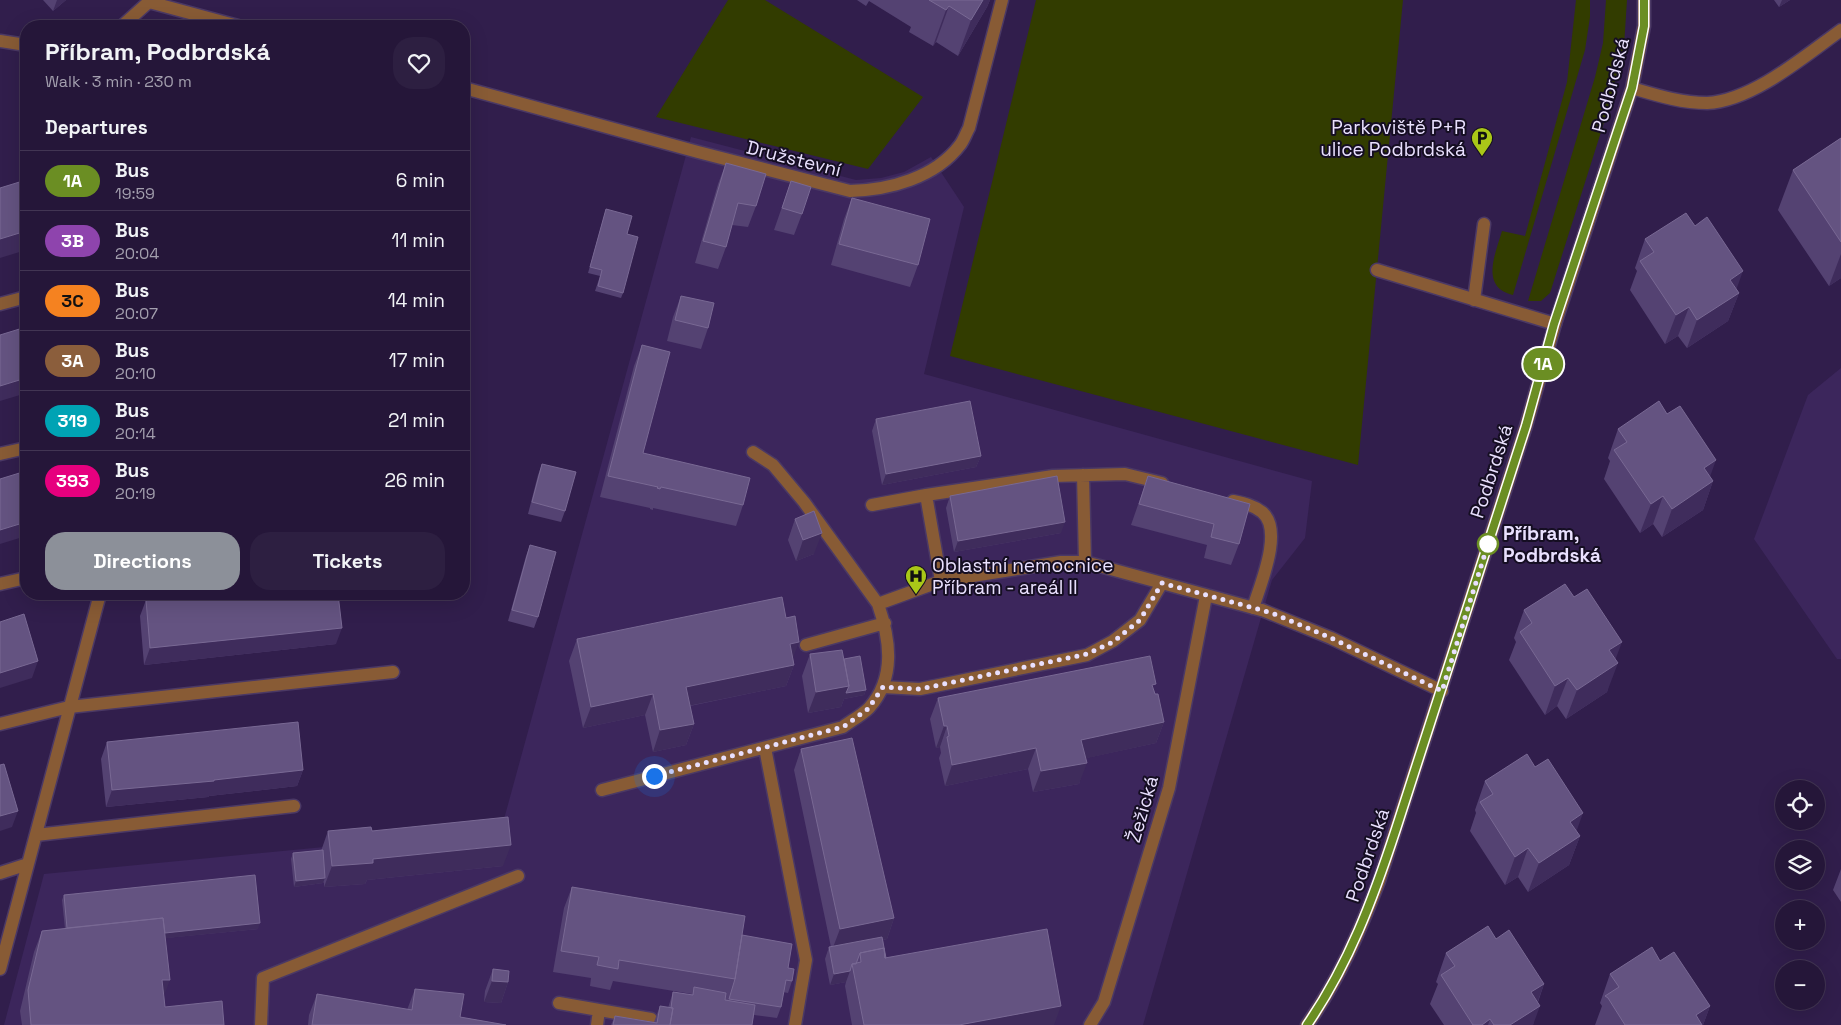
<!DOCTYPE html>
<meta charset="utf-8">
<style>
:root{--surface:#251639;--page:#2d1f41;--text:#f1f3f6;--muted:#a39fae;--line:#423553;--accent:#8c9099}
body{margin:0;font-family:"Space Grotesk",sans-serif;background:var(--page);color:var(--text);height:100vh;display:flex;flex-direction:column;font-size:19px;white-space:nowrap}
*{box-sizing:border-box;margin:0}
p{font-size:16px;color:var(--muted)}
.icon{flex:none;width:28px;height:28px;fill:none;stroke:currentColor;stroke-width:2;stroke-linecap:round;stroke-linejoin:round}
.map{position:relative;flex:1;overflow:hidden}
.panel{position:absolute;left:20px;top:20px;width:450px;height:580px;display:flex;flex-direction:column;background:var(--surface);border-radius:20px;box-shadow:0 5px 20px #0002,0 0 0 1px var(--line)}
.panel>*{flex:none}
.badge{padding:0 10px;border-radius:16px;font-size:18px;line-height:32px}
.tools{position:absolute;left:1775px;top:780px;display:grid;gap:10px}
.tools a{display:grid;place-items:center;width:50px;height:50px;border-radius:50%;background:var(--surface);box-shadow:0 5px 20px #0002,0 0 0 1px var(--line);font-size:25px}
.you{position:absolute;width:25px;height:25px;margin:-12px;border:4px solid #fff;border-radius:50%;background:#1a73e8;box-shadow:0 0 0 8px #1a73e833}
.map>.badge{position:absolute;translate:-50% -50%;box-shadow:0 0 0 2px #fff}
h2{padding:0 25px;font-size:19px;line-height:45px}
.round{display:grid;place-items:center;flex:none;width:52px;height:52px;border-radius:20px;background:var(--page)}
.headline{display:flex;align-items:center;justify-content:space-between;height:85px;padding:0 25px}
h1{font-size:24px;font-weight:700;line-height:38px}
.button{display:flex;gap:10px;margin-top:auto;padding:10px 25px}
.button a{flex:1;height:58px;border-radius:20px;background:var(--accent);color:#fff;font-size:20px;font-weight:700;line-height:58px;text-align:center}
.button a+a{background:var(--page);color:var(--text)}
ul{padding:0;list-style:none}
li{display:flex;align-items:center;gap:15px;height:60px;padding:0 25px;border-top:1px solid var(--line)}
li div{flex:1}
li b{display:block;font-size:19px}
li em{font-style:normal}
li .badge{min-width:55px;font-weight:700;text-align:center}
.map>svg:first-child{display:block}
.built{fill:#3c265c}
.green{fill:#323c00}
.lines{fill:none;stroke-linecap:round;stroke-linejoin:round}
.service-casing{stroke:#4b3965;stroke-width:15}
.minor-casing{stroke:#4b3965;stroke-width:15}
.service{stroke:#885b35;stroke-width:12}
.minor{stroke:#885b35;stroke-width:12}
.wall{fill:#544272}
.shaded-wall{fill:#3f2c5c}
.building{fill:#645381;stroke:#796994}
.line-casing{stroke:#fff;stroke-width:11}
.line{stroke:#6b8e23;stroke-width:8}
.walk{stroke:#e9e0fe;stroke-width:5;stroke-dasharray:0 9}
.stop-dot{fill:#fff;stroke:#6b8e23;stroke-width:2.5}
.labels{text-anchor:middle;stroke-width:4;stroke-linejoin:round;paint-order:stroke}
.street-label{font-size:19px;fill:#e9e0fe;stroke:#150e22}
.poi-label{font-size:19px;fill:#e9e0fe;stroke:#150e22;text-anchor:end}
.stop-label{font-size:19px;font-weight:bold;fill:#e9e0fe;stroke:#150e22;text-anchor:start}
</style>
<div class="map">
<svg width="1841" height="1025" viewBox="0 0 1841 1025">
<rect width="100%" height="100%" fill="#311e4c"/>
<!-- built -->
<path class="built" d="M691 137 856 180 881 178 904 172 931 157 964 207 924 374 1312 481 1305 538 1272 580 1143 1025H4L44 874 501 830Z
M1841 368V659H1837L1754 539 1808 395Z"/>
<!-- green -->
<path class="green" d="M728 0H765L923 97 868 169 656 117Z
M1036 0H1403L1358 465 950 356Z
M1576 0H1590V17L1585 50 1513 295C1480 287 1495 255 1502 231L1525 236 1567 82Z
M1606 0H1627L1624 46 1607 113 1550 293 1541 301H1528L1595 77 1603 43Z"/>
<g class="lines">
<!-- service casing -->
<g class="service-casing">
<path id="service" d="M1377 270 1555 324
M1474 300 1484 224
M0 304 26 297
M0 454 26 448
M1083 475 1085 562
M1233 501C1243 503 1253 505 1262 512 1284 530 1260 585 1253 608
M872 505 926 495
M941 581 926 495 1053 476 1125 474 1162 483
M0 584 26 578
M878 604 941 581 1061 562H1085L1261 610
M806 645 885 623
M883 687 920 689 1087 655 1113 641 1140 620 1162 583
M0 724 69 707 393 672
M765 748 806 960 795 1025
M602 790 843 727C851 721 862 715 869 708 896 678 890 639 878 604L804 502 773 465 753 452
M36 835 294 806
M0 873 28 864
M0 969 100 594
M559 1003 599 1010
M261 1025 263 978 518 876
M597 1025 599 1010 651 1019
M1090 1025 1104 1002 1169 788 1206 596"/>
</g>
<!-- minor casing -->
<g class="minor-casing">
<path id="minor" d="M149 2 238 26
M122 26 151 0
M0 41 26 45
M464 88 698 152 850 191C889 190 935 178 960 145 964 140 966 133 969 128L1002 0
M1632 88C1656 95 1681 103 1707 103 1752 101 1805 56 1841 30
M1262 610 1331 638 1442 691
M1307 1025C1339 979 1359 933 1379 881L1526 426 1555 324 1632 88 1644 26V0"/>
</g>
<!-- service -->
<use href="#service" class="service"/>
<!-- minor -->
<use href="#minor" class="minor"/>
</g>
<!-- wall -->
<path class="wall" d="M43 0H66L53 11Z
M857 0H990L987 7 958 56 936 42 933 46 909 32 911 27 869 1 866 6Z
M1774 0H1790L1779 7Z
M26 100V117L24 106Z
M1841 138V278L1829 286 1778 210 1793 170Z
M726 163 756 206 748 227 732 225 726 247 718 269 695 263 718 184Z
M791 181 802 214 794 235 774 230Z
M852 198 918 265 910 287 831 265 844 219Z
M606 209 627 234 623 293 621 298 595 291 600 276 588 273Z
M1645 239 1736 289 1739 293 1728 321 1687 348 1678 336 1665 344 1630 290 1637 271 1635 268Z
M681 296 708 328 701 349 667 341 673 317Z
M26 327V394L20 396V395Z
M642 345 643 453 743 505 736 526 653 508V510L650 509V508L600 497 634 366Z
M1667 414 1713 481 1703 510 1662 537 1653 524 1640 533 1604 479 1610 461 1608 458 1618 429Z
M876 419 981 456 976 467 882 485 872 431Z
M542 464 565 511 561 522 528 514 538 475Z
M1148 476 1250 504 1239 544 1231 565 1204 558 1207 545 1131 525Z
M950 496 1061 533 954 552 946 508Z
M795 519 814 554 796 561 788 540Z
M530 545 538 617 534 628 508 621 526 556Z
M146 600 336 644 144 665 140 616Z
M1524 610 1615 660 1607 692 1566 719 1557 706 1545 715 1509 660 1516 642 1514 638Z
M577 639 793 658 794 665 786 686 690 706 694 724 686 745 653 752 645 715 583 728 569 661Z
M810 654 844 659 866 690 864 695 844 699 841 707 808 713 802 676Z
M1154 690 1164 722 1156 743 1086 758 1079 784 1033 792 1028 769 945 786 939 758 941 753 940 747 936 748 930 719 938 698Z
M107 742 303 770 297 786 209 796 208 797 106 807 101 759Z
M801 749 894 918 887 939 883 940 886 958 1054 1025H852L845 986 846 982 830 985 825 959 829 947H831L794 770Z
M1485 781 1576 831 1580 836 1569 865 1528 892 1518 877 1505 885 1470 831 1476 813 1475 810Z
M328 831H372L503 866 367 880 365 884 324 887V882L323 883 294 887 291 859 293 853 321 851Z
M1841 869V902L1833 890Z
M572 887 742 935 788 968 792 981 788 993 783 992 781 1007 777 1018 754 1015 752 1025H611L615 1016 654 1022 660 1006 668 1008 673 992 691 995 692 994 613 981 610 990 590 986 591 978 553 972 564 908Z
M64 895 258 929 165 938 164 995 165 1007 224 1025H22L20 1011 34 952 42 931 65 929 62 900Z
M1496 939 1544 984 1538 1002 1533 1025H1444L1430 1004 1438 984 1436 982 1446 953Z
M1660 961 1710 1006 1703 1025H1595L1602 1006 1600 1003 1610 974Z
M493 969 508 982 501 1003 484 1002 485 991Z
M415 989 460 1017 506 1025H308L309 1015 317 994 407 1010Z"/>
<!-- shaded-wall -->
<path class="shaded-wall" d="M57 0H66L53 11Z
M983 0H990L987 7 958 56 971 20Z
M1782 0H1790L1779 7Z
M949 6 936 42 933 46 946 10Z
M26 231V250L0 258V239Z
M467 244 464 253V245Z
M1841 254V278L1829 286Z
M1743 271 1734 296 1739 293 1728 321 1687 348 1697 320 1730 280Z
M1689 307 1678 336 1665 344 1676 315Z
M26 378 20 395 0 401V386Z
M26 380V394L20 396Z
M981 456 976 467 882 485 886 474Z
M1716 460 1707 485 1713 481 1703 510 1662 537 1672 509 1704 468Z
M1663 496 1653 524 1640 533 1651 504Z
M26 522V536L0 544V530Z
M1065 522 1061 533 954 552 958 541Z
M822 533 814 554 796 561 803 540Z
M342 628 336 644 144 665 150 648Z
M799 642 791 663 790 644Z
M1622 642 1613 666 1618 663 1607 692 1566 719 1577 690 1609 650Z
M38 661 32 678 0 688V673Z
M794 665 786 686 678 708 686 687Z
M1568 678 1557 706 1545 715 1555 686Z
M849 686 866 690 864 695 844 699 841 707 808 713 816 692Z
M653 694 645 715 583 728 591 707Z
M1164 722 1156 743 1074 761 1081 740Z
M694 724 686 745 653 752 660 730Z
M944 726H947L940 747 936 748Z
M1036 748 1028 769 945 786 952 765Z
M1087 763 1079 784 1033 792 1041 771Z
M303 770 297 786 209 796 208 797 106 807 112 790Z
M18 811 12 827 0 831V816Z
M1583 813 1573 841 1580 836 1569 865 1528 892 1539 863 1570 822Z
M511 845 503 866 367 880 365 884 324 887 332 866 373 859Z
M1528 848 1518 877 1505 885 1515 857Z
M325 878 323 883 294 887 296 881Z
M894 918 887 939 832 950 840 929Z
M260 923 258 929 67 948 69 943Z
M850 971 846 982 830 985 834 974Z
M162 980H170L162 1001Z
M492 981 508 982 501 1003 484 1002Z
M1544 984 1535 1009 1540 1006 1533 1025H1510L1531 992Z
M1061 1006 1054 1025H959Z
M1710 1006 1703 1025H1693L1696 1015Z
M1490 1019 1488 1025H1482Z"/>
<!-- building -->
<path class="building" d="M929 0H983L971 20 949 6 946 10Z
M1841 138V242L1793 170Z
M726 163 766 174 756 206 738 203 726 247 703 241Z
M26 180V231L0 239V188Z
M791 181 811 187 802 214 782 208Z
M852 198 930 219 918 265 839 244Z
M606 209 632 216 627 234 638 237 623 293 598 286 602 270 590 267Z
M464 213 467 244 464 245Z
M1686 213 1695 226 1707 217 1743 271 1730 280 1739 293 1697 320 1689 307 1676 315 1640 261 1654 252 1645 239Z
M681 296 714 303 708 328 675 320Z
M26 327V379V378L0 386V335Z
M642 345 670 352 643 453 750 478 743 505 661 487 660 489 657 488 658 487 608 476Z
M970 401 981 456 886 474 876 419Z
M1659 401 1667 414 1680 406 1716 460 1704 468 1713 481 1672 509 1663 496 1651 504 1614 450 1627 442 1618 429Z
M542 464 576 472 565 511 532 502Z
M26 471V522L0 530V479Z
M1057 476 1065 522 958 541 950 496Z
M1148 476 1250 504 1239 544 1211 537 1214 524 1139 504Z
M814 511 822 533 803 540 795 519Z
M530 545 556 552 538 617 512 610Z
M1565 584 1574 597 1587 589 1622 642 1609 650 1618 663 1577 690 1568 678 1555 686 1520 632 1532 623 1524 610Z
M204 594H338L342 628 150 648 146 600Z
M782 597 786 618 795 616 799 642 790 644 794 665 686 687 694 724 660 730 653 694 591 707 577 639Z
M24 614 38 661 0 673V622Z
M842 650 849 686 816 692 810 654Z
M860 656 866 690 846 693 849 686 844 659Z
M1150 656 1156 684 1152 685 1155 694H1158L1164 722 1081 740 1087 763 1041 771 1036 748 952 765 947 737 949 736 947 726H944L938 698Z
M298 722 303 770 214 780V781L112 790 107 742Z
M852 738 894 918 840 929 801 749Z
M1527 754 1535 767 1548 759 1583 813 1570 822 1580 836 1539 863 1528 848 1515 857 1480 802 1493 794 1485 781Z
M4 764 18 811 0 816V765Z
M508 817 511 845 373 859V863L332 866 328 831 371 827 372 831Z
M323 850 325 878 296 881 293 853Z
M255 875 260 923 165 933 163 918 67 928 64 895Z
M572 887 745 916 735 979 619 960 618 969 597 965 599 957 561 951Z
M163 918 170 980H162L165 1007 222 1001 224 1025H31L28 990 42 931Z
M1488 926 1496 939 1509 930 1544 984 1531 992 1540 1006 1510 1025H1494L1490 1019 1482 1025H1473L1441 975 1455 966 1446 953Z
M1047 929 1061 1006 959 1025H864L852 964 861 962 860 953 884 948 885 958Z
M742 935 792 944 788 968 794 969 792 981 786 980 781 1007 729 999 735 979Z
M882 937 886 958H885L884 948 860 953 856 964H852L850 971 834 974 829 947Z
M1652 947 1660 961 1674 952 1710 1006 1696 1015 1702 1025H1625L1608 998 1605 996 1619 987 1610 974Z
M493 969 509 971 508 982 492 981Z
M694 987 726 993 725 1000 755 1005 752 1025H670L673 1008H671L673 992 693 995Z
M415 989 464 994 460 1017 506 1025H312L317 994 412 1010Z
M660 1006 673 1008 670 1025H613L615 1016 657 1023Z"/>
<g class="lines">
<!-- line casing -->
<g class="line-casing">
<path id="line" d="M1307 1025C1349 964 1373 899 1396 829L1526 426 1554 324 1632 88 1644 26V0"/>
</g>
<!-- line -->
<use href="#line" class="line"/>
<!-- walk -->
<path class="walk" d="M654 776 843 727 868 709 883 687 920 689 1087 654 1113 642 1140 620 1162 583 1272 613 1331 638 1442 691 1488 544"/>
</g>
<!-- icons -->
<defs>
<g id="parking-pin" transform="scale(1.125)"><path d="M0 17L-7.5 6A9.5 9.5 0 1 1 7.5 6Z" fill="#aac718" stroke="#150e22"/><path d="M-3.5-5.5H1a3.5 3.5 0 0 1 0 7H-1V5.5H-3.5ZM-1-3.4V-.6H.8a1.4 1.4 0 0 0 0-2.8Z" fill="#111"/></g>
<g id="hospital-pin" transform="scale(1.125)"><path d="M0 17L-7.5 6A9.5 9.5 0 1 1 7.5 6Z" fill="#aac718" stroke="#150e22"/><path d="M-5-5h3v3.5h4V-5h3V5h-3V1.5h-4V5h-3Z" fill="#111"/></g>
</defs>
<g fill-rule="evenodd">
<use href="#parking-pin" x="1482" y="138"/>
<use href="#hospital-pin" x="916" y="576"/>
</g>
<!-- markers -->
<circle class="stop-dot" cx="1488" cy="544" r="10"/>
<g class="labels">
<!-- street labels -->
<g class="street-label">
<text transform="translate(1610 85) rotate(-75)" y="7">Podbrdská</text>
<text transform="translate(794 158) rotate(14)" y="7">Družstevní</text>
<text transform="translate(1491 471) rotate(-72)" y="7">Podbrdská</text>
<text transform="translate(1142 809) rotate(-74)" y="7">Žežická</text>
<text transform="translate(1367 855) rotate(-71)" y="7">Podbrdská</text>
</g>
<!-- poi labels -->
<g class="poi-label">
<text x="1466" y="134">Parkoviště P+R<tspan x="1466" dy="22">ulice Podbrdská</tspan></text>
<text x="932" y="572" text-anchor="start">Oblastní nemocnice<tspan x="932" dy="22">Příbram - areál II</tspan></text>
</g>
<!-- stop labels -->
<g class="stop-label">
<text x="1503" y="540">Příbram,<tspan x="1503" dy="22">Podbrdská</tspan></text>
</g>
</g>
</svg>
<div class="tools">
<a><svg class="icon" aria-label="locate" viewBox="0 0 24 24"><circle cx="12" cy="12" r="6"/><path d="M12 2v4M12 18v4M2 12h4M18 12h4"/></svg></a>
<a><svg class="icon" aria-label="layers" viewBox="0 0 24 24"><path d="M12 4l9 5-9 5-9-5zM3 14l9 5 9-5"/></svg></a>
<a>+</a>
<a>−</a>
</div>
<div class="you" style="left:654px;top:776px"></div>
<b class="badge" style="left:1543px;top:364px;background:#6b8e23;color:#fff">1A</b>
<section class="panel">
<div class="headline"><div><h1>Příbram, Podbrdská</h1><p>Walk · 3 min · 230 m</p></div><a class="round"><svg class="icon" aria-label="heart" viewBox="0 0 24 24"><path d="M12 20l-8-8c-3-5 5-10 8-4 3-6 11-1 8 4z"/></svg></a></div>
<h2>Departures</h2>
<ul>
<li><span class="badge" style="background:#6b8e23;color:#fff">1A</span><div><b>Bus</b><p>19:59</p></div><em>6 min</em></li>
<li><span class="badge" style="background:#8e44ad;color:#fff">3B</span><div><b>Bus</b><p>20:04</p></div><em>11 min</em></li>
<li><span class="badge" style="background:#f58220;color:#111">3C</span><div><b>Bus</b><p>20:07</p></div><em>14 min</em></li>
<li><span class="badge" style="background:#8b5e3c;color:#fff">3A</span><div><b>Bus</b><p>20:10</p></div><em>17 min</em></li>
<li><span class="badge" style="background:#00a3b4;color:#fff">319</span><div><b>Bus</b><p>20:14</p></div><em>21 min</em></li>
<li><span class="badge" style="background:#e6007e;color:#fff">393</span><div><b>Bus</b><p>20:19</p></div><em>26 min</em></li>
</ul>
<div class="button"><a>Directions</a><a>Tickets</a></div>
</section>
</div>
